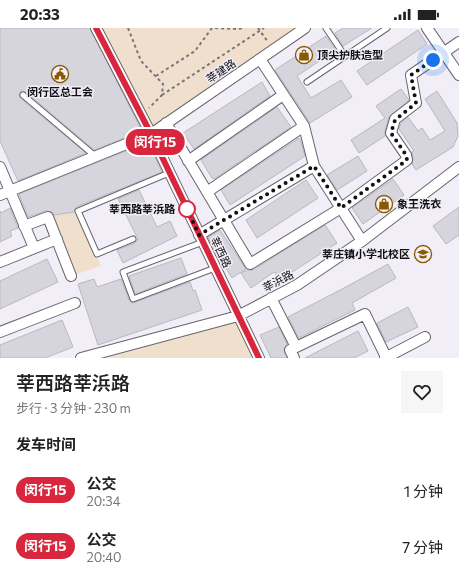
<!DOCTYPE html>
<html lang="zh">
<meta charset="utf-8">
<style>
:root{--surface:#fff;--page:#f6f6f6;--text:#222;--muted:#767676}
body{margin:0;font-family:Commissioner,"Noto Sans SC",sans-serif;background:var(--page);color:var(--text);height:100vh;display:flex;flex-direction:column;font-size:15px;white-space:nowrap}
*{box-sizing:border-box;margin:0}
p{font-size:13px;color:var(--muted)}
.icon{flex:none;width:22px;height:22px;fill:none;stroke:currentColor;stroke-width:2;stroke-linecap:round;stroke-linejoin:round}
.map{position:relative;height:330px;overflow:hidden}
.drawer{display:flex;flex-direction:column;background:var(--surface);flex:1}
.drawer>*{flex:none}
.badge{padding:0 8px;border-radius:13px;font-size:14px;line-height:26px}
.you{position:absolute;width:20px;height:20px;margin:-10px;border:3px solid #fff;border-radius:50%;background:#1a73e8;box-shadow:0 0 0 6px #1a73e833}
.map>.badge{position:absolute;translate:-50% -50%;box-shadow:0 0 0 2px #fff}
h2{padding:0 16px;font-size:15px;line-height:36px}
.round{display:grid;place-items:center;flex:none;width:42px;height:42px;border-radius:0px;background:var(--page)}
.overview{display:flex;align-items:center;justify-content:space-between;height:68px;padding:0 16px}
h1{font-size:19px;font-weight:600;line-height:30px}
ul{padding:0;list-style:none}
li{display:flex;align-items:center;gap:12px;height:56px;padding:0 16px}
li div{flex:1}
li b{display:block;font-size:15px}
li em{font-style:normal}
li .badge{min-width:44px;font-weight:700;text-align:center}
.status{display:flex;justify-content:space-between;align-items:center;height:28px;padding:0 20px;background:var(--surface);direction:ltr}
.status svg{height:11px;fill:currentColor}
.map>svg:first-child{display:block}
.green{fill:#efdfcc}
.building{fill:#d6d4dc;stroke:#bab7c0}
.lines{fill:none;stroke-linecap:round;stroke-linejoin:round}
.lane-casing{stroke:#67656c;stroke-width:7}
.street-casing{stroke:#67656c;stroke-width:12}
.path{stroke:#78767c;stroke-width:2;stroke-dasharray:3 3;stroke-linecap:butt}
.lane{stroke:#fff;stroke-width:5}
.street{stroke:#fff;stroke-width:10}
.line-casing{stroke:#fff;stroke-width:9}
.line{stroke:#d7263d;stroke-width:6}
.walk{stroke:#111013;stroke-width:4;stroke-dasharray:0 7.2}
.stop-dot{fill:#fff;stroke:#d7263d;stroke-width:2}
.labels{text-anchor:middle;stroke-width:3;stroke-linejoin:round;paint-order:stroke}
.poi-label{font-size:11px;font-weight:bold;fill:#111013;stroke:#f1eef7;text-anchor:start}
.street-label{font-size:11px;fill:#111013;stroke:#f1eef7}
.stop-label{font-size:11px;font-weight:bold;fill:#111013;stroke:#f1eef7;text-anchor:end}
</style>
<div class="status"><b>20:33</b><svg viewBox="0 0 49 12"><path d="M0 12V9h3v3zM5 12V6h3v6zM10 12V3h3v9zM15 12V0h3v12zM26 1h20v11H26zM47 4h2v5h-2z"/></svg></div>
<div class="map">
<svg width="459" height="330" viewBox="0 0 459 330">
<rect width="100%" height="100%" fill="#f1eef7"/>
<!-- green -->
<path class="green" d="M96 0H305L151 106Z
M78 183 101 238 71 248 48 189Z
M238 288 259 330H81Z"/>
<!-- building -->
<path class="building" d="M0 0H90L142 103 94 122 26 64 21 63 19 67 20 70 86 125 18 153 0 113Z
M343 0H372L343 18 335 5Z
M418 2 427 16 367 57 357 43Z
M326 8 336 22 297 48 311 70 341 52 352 69 310 95 275 42Z
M262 54 270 68 194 121 183 105Z
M401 61 409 72 389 89 385 103V108L359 125 351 112 385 90 376 78Z
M437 63 457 95 458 108 453 119 416 142 412 136 413 131 412 124 414 123 399 101 401 95 408 89 418 103 422 100 430 112 445 103 425 71Z
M277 79 291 99 214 151 212 150 201 132Z
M299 110 301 114 305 128 230 177 221 162Z
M148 114 162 144 76 179 74 184 54 187 52 184 46 183 28 189 19 166Z
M358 128 367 143 337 162 327 147Z
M393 151 404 167 363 196 352 180Z
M306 152 318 170 257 210 246 192Z
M139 162 157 199 170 193 177 208 123 235 117 222 135 215 138 211 118 171Z
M459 179V207L446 216 433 198Z
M10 180 18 200 10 203 12 208 0 214V183L1 185Z
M325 197 337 215 280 252 274 244 251 260 241 245 247 242H253Z
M220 202 246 241 232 250 215 223 208 209Z
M181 230 187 246 135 266 129 248Z
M47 231 58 254 0 281V253Z
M388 236 396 250 352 275 355 282 299 310 288 289 344 260Z
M94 251 97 259 121 251 129 272 133 275 190 254 193 263 195 262 202 282 98 317 78 256Z
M408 279 418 299 386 314 377 295Z
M62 292 73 319 45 330H0V317Z
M279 299 287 316 284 322 287 330H271L260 307Z
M358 303 368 323 354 330H305Z"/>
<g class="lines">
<!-- lane casing -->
<g class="lane-casing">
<path id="lane" d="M326 0 345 28
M307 54 387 0
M23 67 95 128
M133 211 97 226 78 183 169 145
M203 214 123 244 133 271 215 240"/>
</g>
<!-- street casing -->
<g class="street-casing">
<path id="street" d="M96 0 151 106 259 330
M427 0 459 47
M260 31 304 98 314 138 362 213
M166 95 250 236 341 180 407 132 406 127 391 105 395 91 416 75 411 47 459 14
M188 133 283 67
M0 139 34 220
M207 164 304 98
M0 167 151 106 305 0
M24 198 48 189 71 248
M199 207 314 138
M0 234 57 211
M271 270 296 319
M0 304 75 275
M81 330 238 288 297 257 362 213 459 139
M294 330 290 322 365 286 386 329
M385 330 425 309"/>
</g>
<!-- path -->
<path class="path" d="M128 0 141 33 163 56 162 67 149 80
M258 0 268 14
M156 48 195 23 212 0 239 1 242 0
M162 67 264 0"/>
<!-- lane -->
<use href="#lane" class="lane"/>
<!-- street -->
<use href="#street" class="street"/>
</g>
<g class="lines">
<!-- line casing -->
<g class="line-casing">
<path id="line" d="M96 0 151 106 259 330"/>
</g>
<!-- line -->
<use href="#line" class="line"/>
<!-- walk -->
<path class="walk" d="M187 181 199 207 314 138 341 180 407 132 406 127 391 105 395 92 416 75 411 47 433 32"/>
</g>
<!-- icons -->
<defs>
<g id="shop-ring" transform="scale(0.9)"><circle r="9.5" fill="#f1eef7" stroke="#8a5a00" stroke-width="1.5"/><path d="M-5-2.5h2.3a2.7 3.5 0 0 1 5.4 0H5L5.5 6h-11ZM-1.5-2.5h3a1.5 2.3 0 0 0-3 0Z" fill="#8a5a00"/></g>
<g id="civic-ring" transform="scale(0.9)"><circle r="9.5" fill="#f1eef7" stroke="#8a5a00" stroke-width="1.5"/><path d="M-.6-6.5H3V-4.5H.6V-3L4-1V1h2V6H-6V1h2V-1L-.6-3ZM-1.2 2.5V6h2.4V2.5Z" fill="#8a5a00"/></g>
<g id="school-ring" transform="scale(0.9)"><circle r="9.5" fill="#f1eef7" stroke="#8a5a00" stroke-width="1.5"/><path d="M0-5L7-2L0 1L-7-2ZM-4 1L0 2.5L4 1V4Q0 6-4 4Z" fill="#8a5a00"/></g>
</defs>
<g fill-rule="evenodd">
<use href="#shop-ring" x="304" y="27"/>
<use href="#civic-ring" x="60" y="46"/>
<use href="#shop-ring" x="384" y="176"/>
<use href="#school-ring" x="423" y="226"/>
</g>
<!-- markers -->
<circle class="stop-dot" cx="187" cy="181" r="8"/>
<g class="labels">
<!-- poi labels -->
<g class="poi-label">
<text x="317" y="31">顶尖护肤造型</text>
<text x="60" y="68" text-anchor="middle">闵行区总工会</text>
<text x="397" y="180">象王洗衣</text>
<text x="410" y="230" text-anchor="end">莘庄镇小学北校区</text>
</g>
<!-- street labels -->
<g class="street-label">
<text transform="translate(221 43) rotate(-34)" y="4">莘建路</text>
<text transform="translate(221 224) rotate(64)" y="4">莘西路</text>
<text transform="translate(278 253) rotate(-28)" y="4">莘浜路</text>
</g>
<!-- stop labels -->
<g class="stop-label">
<text x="175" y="185">莘西路莘浜路</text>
</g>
</g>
</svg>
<div class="you" style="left:433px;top:32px"></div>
<b class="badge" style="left:155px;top:114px;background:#d7263d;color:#fff">闵行15</b>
</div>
<section class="drawer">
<div class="overview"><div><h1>莘西路莘浜路</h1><p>步行 · 3 分钟 · 230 m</p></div><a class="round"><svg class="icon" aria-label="heart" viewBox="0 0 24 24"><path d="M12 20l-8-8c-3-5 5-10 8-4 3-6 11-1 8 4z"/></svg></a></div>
<h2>发车时间</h2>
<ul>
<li><span class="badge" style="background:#d7263d;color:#fff">闵行15</span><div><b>公交</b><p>20:34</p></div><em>1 分钟</em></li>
<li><span class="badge" style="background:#d7263d;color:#fff">闵行15</span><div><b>公交</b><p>20:40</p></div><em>7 分钟</em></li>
</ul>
</section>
